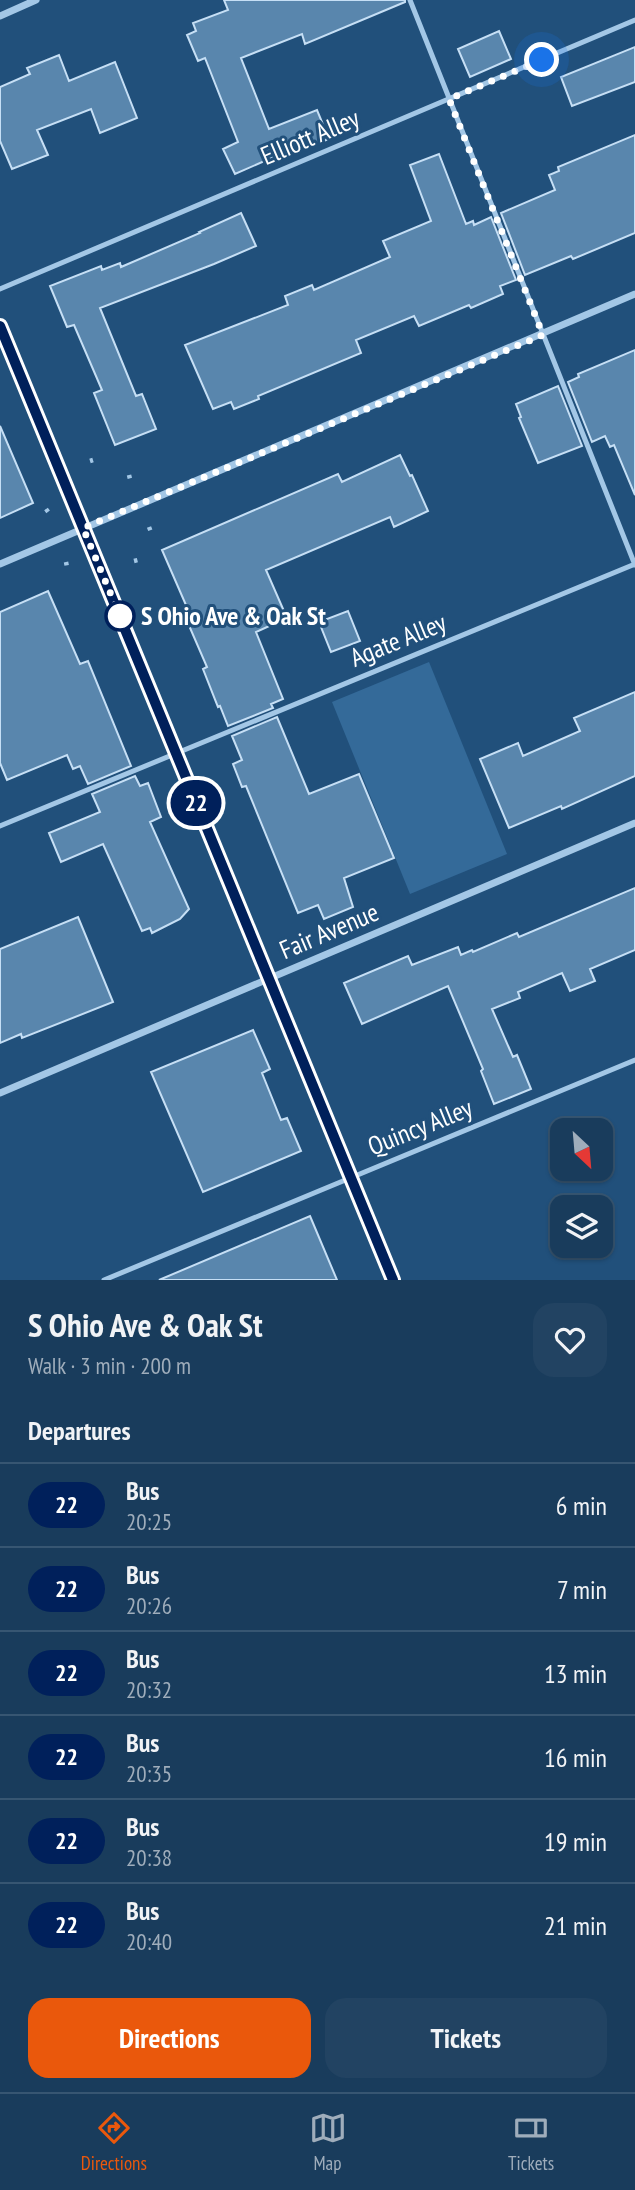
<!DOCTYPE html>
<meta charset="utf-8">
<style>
:root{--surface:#193c5c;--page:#224362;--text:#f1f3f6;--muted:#9fadbb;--line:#375672;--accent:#ea580c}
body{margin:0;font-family:"PT Sans Narrow",sans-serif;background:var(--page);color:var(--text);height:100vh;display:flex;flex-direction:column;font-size:26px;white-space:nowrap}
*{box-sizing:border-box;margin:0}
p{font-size:23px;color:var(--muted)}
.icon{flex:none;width:38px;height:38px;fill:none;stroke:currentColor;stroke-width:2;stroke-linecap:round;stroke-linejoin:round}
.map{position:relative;height:1280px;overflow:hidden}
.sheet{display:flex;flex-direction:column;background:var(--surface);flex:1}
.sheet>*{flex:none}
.badge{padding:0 14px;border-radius:23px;font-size:24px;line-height:46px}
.needle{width:46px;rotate:154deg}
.buttons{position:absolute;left:550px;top:1118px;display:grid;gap:14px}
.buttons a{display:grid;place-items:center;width:63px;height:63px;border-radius:14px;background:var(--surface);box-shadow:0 2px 5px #0004,0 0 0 2px var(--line);font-size:35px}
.you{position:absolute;width:35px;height:35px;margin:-18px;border:5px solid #fff;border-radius:50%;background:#1a73e8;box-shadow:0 0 0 10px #1a73e833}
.map>.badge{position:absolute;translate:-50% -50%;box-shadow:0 0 0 4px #fff}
h2{padding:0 28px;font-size:26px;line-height:63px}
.round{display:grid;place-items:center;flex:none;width:74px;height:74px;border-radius:21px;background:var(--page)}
.head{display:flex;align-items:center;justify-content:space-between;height:119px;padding:0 28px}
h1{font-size:33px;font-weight:600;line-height:52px}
.primary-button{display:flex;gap:14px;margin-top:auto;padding:14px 28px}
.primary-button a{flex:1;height:80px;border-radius:21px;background:var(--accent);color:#fff;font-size:28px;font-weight:600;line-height:80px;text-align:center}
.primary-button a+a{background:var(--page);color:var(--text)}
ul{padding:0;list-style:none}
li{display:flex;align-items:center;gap:21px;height:84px;padding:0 28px;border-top:2px solid var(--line)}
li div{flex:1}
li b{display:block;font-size:26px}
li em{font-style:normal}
li .badge{min-width:77px;font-weight:700;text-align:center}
.tabs{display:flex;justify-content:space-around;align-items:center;height:98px;border-top:2px solid var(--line);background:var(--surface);font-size:19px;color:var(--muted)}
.tabs a{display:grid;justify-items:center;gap:4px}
.tabs .selected{color:var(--accent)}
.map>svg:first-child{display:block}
.green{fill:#346a99}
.building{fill:#5986ad;stroke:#c6dff5;stroke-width:2}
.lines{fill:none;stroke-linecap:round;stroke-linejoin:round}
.path{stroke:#a3c7e6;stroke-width:4.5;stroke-dasharray:3.5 5;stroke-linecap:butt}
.service{stroke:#a3c7e6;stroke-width:5}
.minor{stroke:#a3c7e6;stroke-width:7}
.tertiary{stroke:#a3c7e6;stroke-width:12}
.line-casing{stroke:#fff;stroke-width:16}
.line{stroke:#00205b;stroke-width:10}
.walk{stroke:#fff;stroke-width:7;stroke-dasharray:0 12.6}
.stop-dot{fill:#fff;stroke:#00205b;stroke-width:3.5}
.labels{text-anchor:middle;stroke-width:6;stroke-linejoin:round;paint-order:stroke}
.street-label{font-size:26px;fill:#fff;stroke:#21507b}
.stop-label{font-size:26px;font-weight:bold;fill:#fff;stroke:#21507b;text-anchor:start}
</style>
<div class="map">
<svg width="635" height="1280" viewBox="0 0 635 1280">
<rect width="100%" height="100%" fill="#21507b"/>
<!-- green -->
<path class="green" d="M429 662 507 854 410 894 332 702Z"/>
<!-- building -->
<path class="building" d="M224 0H405V2L305 44 302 34 241 58 269 129 317 110 329 139 295 152 294 148 235 174 223 149 238 142 205 58 198 61 187 35 196 31 193 23 228 10Z
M499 31 511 59 470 77 458 49Z
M635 47V82L572 106 561 77Z
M59 55 69 81 115 62 137 118 100 133 91 109 37 130 48 155 12 169 0 141V87L30 74 27 68Z
M635 135V233L573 259 571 256 525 275 501 213 555 190 549 175 559 171 558 167Z
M439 154 466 224 473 221 474 225 491 217 516 280 500 286 503 294 471 308 469 305 419 326 414 316 356 340 361 353 258 396 259 399 234 409 231 402 213 409 185 345 288 305 285 296 312 285 314 290 390 257 383 241 431 221 410 165Z
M241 213 256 246 214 264 100 308 136 396 142 394 156 429 115 445 94 393 102 390 74 325 67 327 50 286 101 266 102 270 120 263 121 267 200 233 199 232Z
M635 350V495L614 445 610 447 605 436 592 442 568 382 579 377 578 374Z
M558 386 582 446 538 463 519 418 521 417 516 404Z
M0 426 33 503 0 518Z
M400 455 410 476 412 475 428 511 394 527 390 517 266 570 287 618 256 632 283 699 271 704 273 708 228 726 220 706 218 707 203 669 207 667 184 614 189 612 162 550 338 474 342 482Z
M48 591 80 664 88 661 131 766 88 784 80 766 73 769 67 755 7 780 0 763V612Z
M348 611 360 641 331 652 319 622Z
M635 692V776L562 809 561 806 509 828 480 759 518 743 523 756 580 731 574 718Z
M277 717 309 794 359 774 394 858 344 878 353 907 324 919 318 905 298 913 246 786 242 787 233 764 242 760 232 736Z
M135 776 140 786 148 783 161 817 150 822 189 909 180 919 152 933 150 928 142 931 103 844 61 862 49 833 100 812 92 794Z
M635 888V950L590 969 595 981 570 991 562 973 518 992 520 998 492 1009 513 1057 517 1055 531 1089 494 1104 481 1071 483 1069 448 986 362 1024 344 983 408 956 412 965 458 947 461 955 472 950 473 952 517 933 519 937Z
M78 917 113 1002 22 1038 21 1034 0 1043V949Z
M253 1030 270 1069 262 1073 281 1120 287 1118 301 1151 203 1192 151 1072Z
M310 1216 337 1280H159Z"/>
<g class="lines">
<!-- path -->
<path class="path" d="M90 461 93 460
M129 475 130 479
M46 509 49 513
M149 527 151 532
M134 561 138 560
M66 562 67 567"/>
<!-- service -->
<path class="service" d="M410 0 635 565
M0 289 635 20
M0 826 635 564
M104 1280 635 1060"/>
<!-- minor -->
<path class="minor" d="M0 16 36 0
M0 564 635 294
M0 1093 635 823"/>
<!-- tertiary -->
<path class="tertiary" d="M0 326 393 1280"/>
</g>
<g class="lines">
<!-- line casing -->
<g class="line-casing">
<path id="line" d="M0 326 393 1280"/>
</g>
<!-- line -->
<use href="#line" class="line"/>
<!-- walk -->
<path class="walk" d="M120 616 83 528 543 335 449 99 542 60"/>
</g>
<!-- markers -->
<circle class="stop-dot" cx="120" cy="616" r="14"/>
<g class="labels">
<!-- street labels -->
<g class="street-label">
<text transform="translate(310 137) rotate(-23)" y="9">Elliott Alley</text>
<text transform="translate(398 640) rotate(-22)" y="9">Agate Alley</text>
<text transform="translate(329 931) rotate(-23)" y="9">Fair Avenue</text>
<text transform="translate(420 1127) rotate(-22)" y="9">Quincy Alley</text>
</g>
<!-- stop labels -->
<g class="stop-label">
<text x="141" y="625">S Ohio Ave &amp; Oak St</text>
</g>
</g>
</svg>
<div class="buttons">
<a><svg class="needle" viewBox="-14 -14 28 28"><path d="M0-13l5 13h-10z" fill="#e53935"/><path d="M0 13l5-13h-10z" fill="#9fadbb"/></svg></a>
<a><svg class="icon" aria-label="layers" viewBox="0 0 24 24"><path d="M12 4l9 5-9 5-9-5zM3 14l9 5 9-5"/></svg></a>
</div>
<div class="you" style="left:542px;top:60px"></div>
<b class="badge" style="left:196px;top:803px;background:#00205b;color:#fff">22</b>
</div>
<section class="sheet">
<div class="head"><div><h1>S Ohio Ave &amp; Oak St</h1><p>Walk · 3 min · 200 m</p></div><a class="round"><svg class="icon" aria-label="heart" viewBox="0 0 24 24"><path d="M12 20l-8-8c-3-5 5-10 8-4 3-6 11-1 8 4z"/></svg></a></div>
<h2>Departures</h2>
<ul>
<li><span class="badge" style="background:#00205b;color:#fff">22</span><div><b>Bus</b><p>20:25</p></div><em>6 min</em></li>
<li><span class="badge" style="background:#00205b;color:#fff">22</span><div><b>Bus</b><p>20:26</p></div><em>7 min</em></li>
<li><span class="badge" style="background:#00205b;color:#fff">22</span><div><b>Bus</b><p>20:32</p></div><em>13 min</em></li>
<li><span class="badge" style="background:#00205b;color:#fff">22</span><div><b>Bus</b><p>20:35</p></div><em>16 min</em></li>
<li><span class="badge" style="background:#00205b;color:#fff">22</span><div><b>Bus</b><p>20:38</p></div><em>19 min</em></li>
<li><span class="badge" style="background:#00205b;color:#fff">22</span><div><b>Bus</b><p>20:40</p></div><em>21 min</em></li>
</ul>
<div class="primary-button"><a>Directions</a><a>Tickets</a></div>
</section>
<nav class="tabs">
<a class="selected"><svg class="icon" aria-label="directions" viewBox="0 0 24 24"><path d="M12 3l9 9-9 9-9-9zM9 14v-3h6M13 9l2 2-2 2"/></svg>Directions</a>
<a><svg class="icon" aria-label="map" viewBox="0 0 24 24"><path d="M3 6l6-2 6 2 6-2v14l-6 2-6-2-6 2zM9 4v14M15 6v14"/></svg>Map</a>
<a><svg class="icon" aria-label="tickets" viewBox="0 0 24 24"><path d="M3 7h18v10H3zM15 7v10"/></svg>Tickets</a>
</nav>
